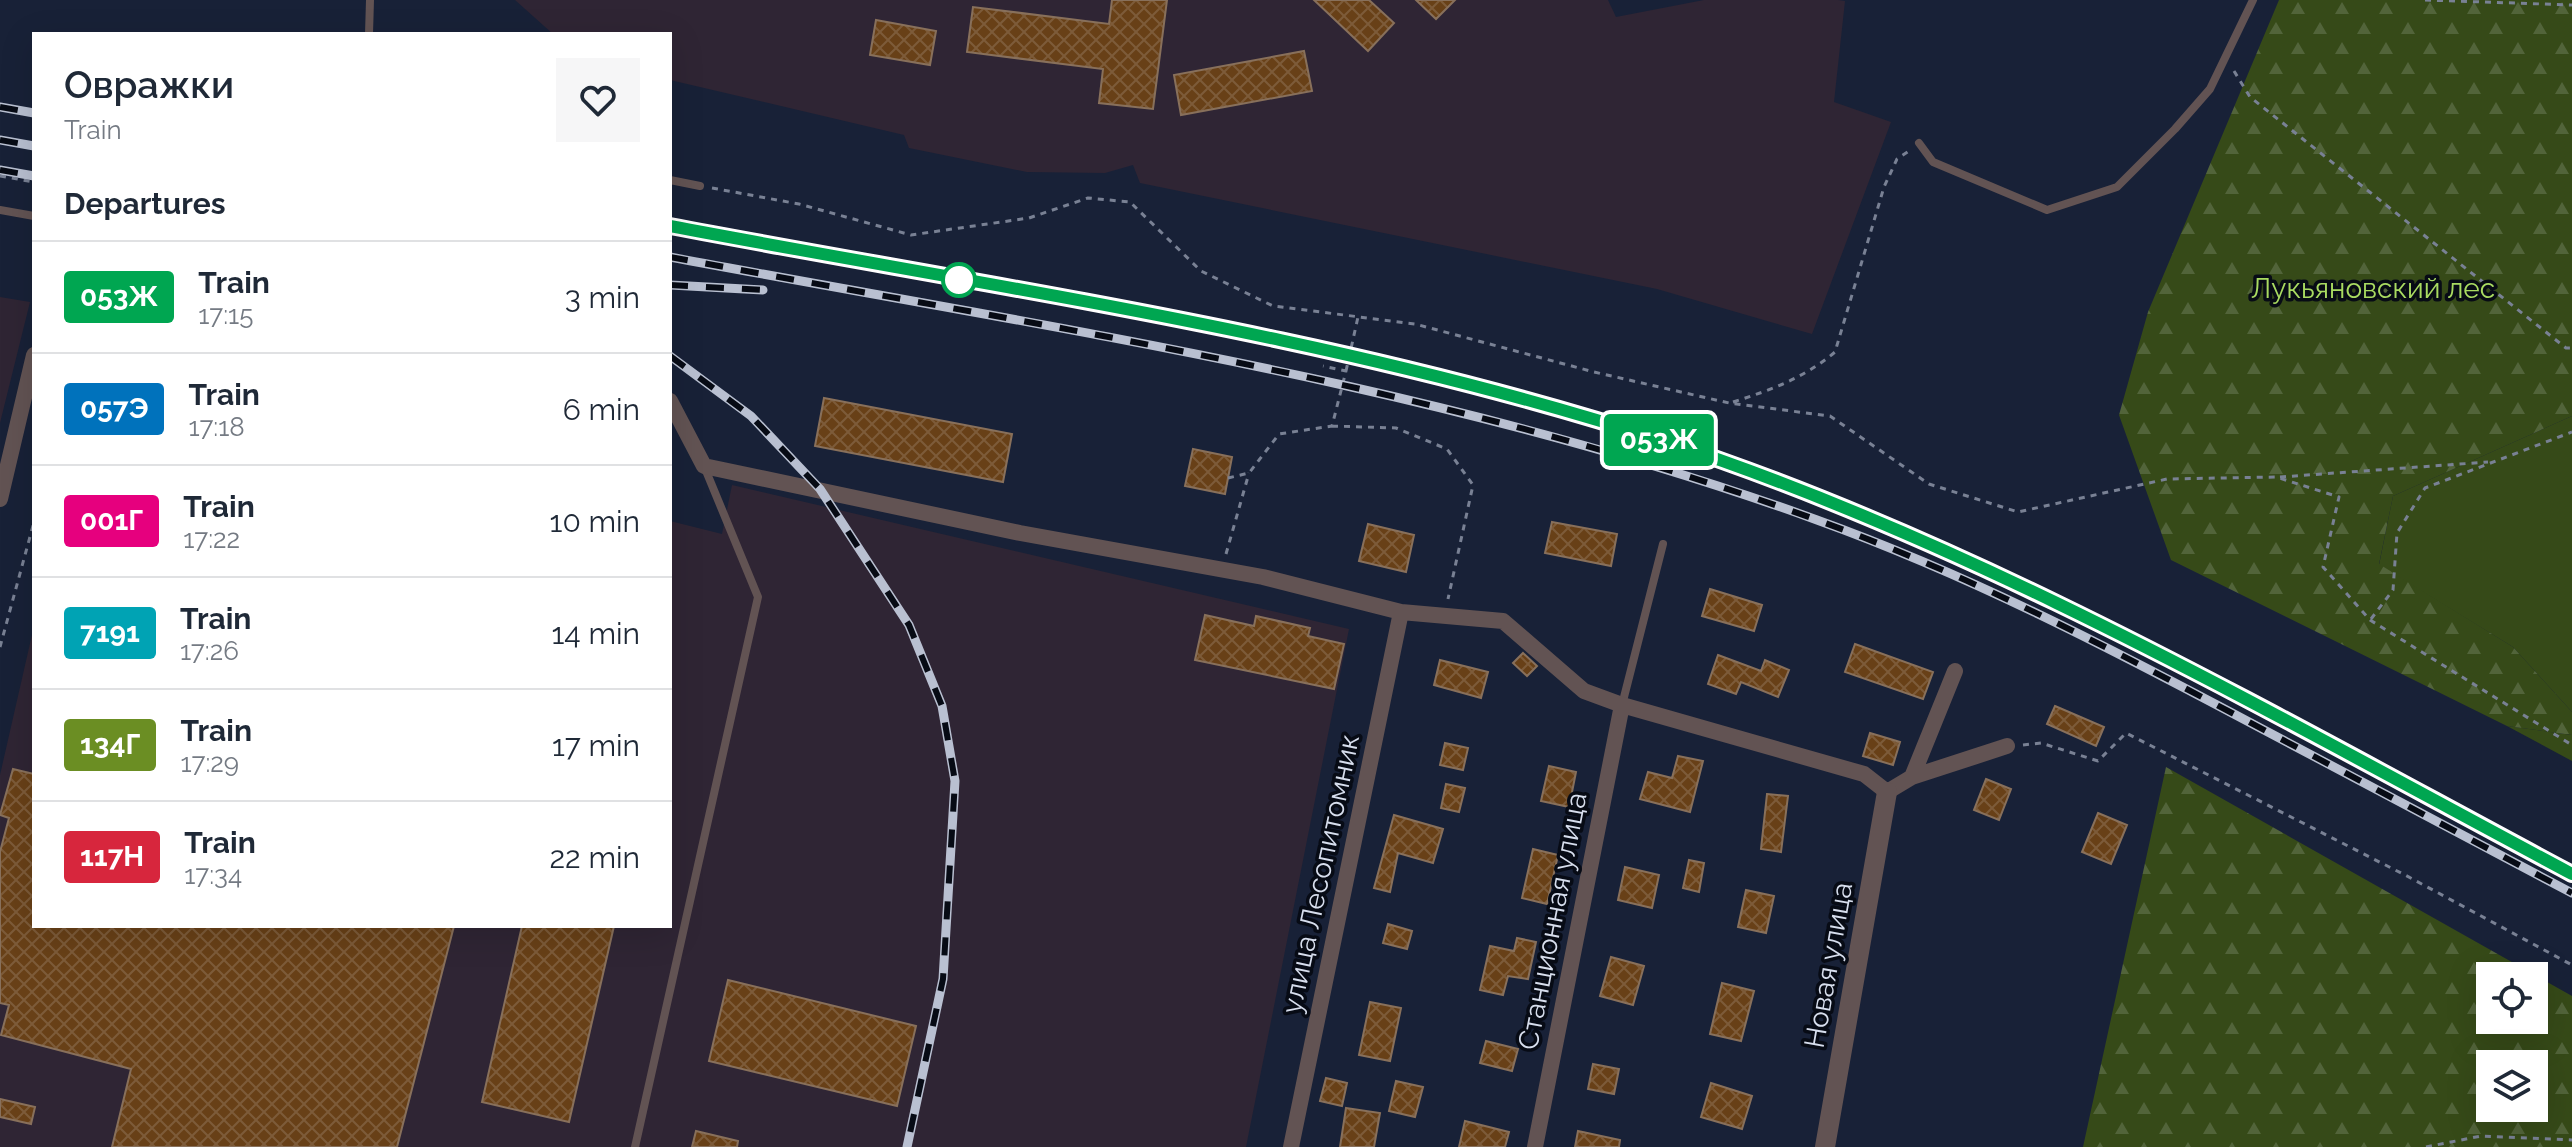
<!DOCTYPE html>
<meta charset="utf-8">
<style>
:root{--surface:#fff;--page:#f6f6f7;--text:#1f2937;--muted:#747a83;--line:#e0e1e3}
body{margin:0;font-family:Raleway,sans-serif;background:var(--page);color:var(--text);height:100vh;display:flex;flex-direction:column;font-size:30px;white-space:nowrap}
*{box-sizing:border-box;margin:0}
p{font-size:26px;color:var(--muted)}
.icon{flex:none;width:44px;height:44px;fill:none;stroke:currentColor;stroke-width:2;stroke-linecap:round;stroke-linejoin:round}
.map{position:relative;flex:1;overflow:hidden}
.drawer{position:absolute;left:32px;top:32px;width:640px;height:896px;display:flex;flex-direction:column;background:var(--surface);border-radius:0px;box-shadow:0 8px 32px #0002}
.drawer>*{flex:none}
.badge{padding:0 16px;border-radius:6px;font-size:28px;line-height:52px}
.buttons{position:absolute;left:2476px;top:962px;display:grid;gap:16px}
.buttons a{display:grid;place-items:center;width:72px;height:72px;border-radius:0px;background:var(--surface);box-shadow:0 8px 32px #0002;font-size:40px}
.map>.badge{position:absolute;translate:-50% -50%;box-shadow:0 0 0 4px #fff}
h2{padding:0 32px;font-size:30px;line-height:72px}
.round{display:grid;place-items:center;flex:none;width:84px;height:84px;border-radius:0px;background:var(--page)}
.summary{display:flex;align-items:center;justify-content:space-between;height:136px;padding:0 32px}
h1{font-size:38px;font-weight:600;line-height:60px}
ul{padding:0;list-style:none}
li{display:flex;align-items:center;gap:24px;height:112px;padding:0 32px;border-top:2px solid var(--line)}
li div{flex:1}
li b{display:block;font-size:30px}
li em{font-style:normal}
li .badge{min-width:88px;font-weight:700;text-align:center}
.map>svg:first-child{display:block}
.industrial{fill:#2f2534}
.green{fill:#364a18}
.forest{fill:url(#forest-firs);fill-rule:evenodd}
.building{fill:url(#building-cross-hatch);stroke:#88705b;stroke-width:2}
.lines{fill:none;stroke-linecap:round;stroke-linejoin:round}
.path{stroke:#798194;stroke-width:3;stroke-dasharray:6 6;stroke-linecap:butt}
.service{stroke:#625353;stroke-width:8}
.minor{stroke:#625353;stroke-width:16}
.tertiary{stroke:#625353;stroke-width:20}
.rail-casing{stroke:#b9c0d1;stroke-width:9}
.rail{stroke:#070b15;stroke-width:6;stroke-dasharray:18;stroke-linecap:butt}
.line-casing{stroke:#fff;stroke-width:18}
.line{stroke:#00a651;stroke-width:12}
.stop-dot{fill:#fff;stroke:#00a651;stroke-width:4}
.labels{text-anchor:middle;stroke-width:7;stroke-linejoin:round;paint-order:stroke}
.park-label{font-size:28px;fill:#a9db61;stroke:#070b15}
.street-label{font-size:28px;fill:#d7deed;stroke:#070b15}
</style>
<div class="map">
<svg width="2572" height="1147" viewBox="0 0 2572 1147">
<defs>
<pattern id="forest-firs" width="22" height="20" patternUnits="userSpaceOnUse" patternTransform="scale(2)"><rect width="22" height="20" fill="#364a18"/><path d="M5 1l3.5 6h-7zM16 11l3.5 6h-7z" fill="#52643a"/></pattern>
<pattern id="building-cross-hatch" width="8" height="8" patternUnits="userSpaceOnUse" patternTransform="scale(2)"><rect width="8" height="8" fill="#684017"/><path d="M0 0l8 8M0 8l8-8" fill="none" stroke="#7d5b39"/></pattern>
</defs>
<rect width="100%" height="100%" fill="#182137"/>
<!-- industrial -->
<path class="industrial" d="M515 0H1608L1616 17 1704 0H1838L1845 1 1834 102 1891 122 1812 334 1657 289 1140 183 1133 165 1105 173 1027 172 909 148 904 135 670 80V34H553Z
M0 297 30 302 0 423Z
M732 485 1349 629 1246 1147H0V775L34 626V926H670V521L722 534Z"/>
<!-- green -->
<path class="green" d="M2572 416V712L2513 647 2379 565 2393 496Z
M2507 726 2572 735V761Z"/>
<!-- forest -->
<path class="forest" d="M2279 0H2572V416L2393 496 2379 564 2513 647 2572 712V735L2507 726 2171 560 2119 415 2148 312Z
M2166 767 2572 996V1147H2083ZM2490 976H2534V1020H2490ZM2490 1064H2534V1108H2490Z"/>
<!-- building -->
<path class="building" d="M1112 0H1167L1153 109 1099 103 1103 69 967 52 973 7 1109 24Z
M1314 0H1369L1394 23 1368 51Z
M1416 0H1455L1436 19Z
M876 20 936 31 930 65 870 55Z
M1304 51 1312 91 1181 115 1174 75Z
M824 398 1012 434 1003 482 815 446Z
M1193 449 1232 457 1225 494 1185 486Z
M1552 522 1617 534 1611 566 1545 553Z
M1368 524 1414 535 1406 572 1359 561Z
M1710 589 1762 605 1754 631 1702 616Z
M1205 615 1254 626 1256 616 1310 628 1308 636 1344 644 1334 689 1195 660Z
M1855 644 1933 672 1923 699 1845 672Z
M1523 653 1537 666 1527 676 1513 663Z
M1718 655 1761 671 1765 660 1789 670 1778 697 1741 682 1736 694 1708 684Z
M1440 660 1488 672 1481 698 1434 685Z
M2055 706 2104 727 2096 746 2047 724Z
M1870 733 1900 742 1893 765 1863 756Z
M1445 743 1468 748 1463 770 1440 765Z
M1678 756 1703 761 1690 812 1640 799 1648 772 1672 778Z
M1549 766 1576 772 1569 807 1541 801Z
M13 769 34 774V926H454L397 1147H112L131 1069 1 1035 9 1005 0 1003V852L9 818 0 815Z
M1986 779 2011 789 1999 820 1974 810Z
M1446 784 1465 788 1459 812 1441 808Z
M1767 794 1788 796 1781 852 1761 849Z
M2098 813 2127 825 2111 864 2082 852Z
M1394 815 1443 829 1433 863 1398 853 1390 892 1374 888Z
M1533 849 1558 855 1547 904 1522 898Z
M1689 860 1704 863 1699 892 1683 888Z
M1625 867 1659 875 1652 908 1618 900Z
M1746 890 1774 896 1766 933 1738 927Z
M1388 924 1412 931 1407 949 1383 943Z
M522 926H614L569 1122 482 1102Z
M1517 938 1536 942 1528 979 1508 976 1503 995 1480 990 1490 946 1514 951Z
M1611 957 1644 966 1633 1005 1600 996Z
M728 980 916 1026 897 1106 709 1061Z
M1722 983 1754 991 1741 1041 1710 1034Z
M1370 1002 1401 1008 1390 1061 1359 1055Z
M1486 1041 1518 1049 1512 1071 1480 1063Z
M1593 1064 1619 1069 1614 1094 1588 1089Z
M1326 1078 1347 1083 1342 1106 1320 1101Z
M1396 1081 1423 1087 1415 1117 1389 1111Z
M1711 1083 1752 1096 1742 1129 1701 1117Z
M0 1099 35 1107 31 1124 0 1117Z
M1346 1108 1380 1113 1374 1147H1340Z
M1465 1121 1509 1132 1505 1147H1459Z
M696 1131 738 1141 737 1147H692Z
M1578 1131 1620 1140 1619 1147H1575Z"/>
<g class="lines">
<!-- path -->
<path class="path" d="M2425 0 2572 5
M2234 71 2250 97 2566 348H2572
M0 176 34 182
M712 188 799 204 911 235 1029 218 1088 198 1130 202 1201 271 1273 306 1415 324 1594 372 1729 403 1830 416 1929 484 2018 512 2167 479 2276 477 2339 497 2323 567 2370 620 2572 745
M1346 371 1358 317
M1733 402C1771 390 1804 378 1835 352L1884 187 1897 159 1909 151
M1332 426 1396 428 1447 449 1473 485 1448 599
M2280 477 2488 462
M1228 478 1249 473 1279 434 1332 426 1346 371 1323 366
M1226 554 1249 473
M2371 619 2393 590 2397 533 2425 488 2572 432
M0 647 34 522
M2023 745 2041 743 2098 761 2126 733 2405 875 2572 965
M2426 1147 2481 1136 2572 1140"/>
<!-- service -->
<path class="service" d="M369 34 370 0
M1919 143 1933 162 2047 210 2117 187 2175 129 2210 89 2253 0
M670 180 700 186
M0 210 34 216
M1622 705 1663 544
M635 1147 758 597 704 466"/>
<!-- minor -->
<path class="minor" d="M670 401 704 466 1020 533 1263 577 1401 612 1503 621 1584 691 1622 705 1864 774 1887 792 1912 777 2007 746
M0 499 34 355
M1912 777 1955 671
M1291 1147 1401 612
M1535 1147 1622 705"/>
<!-- tertiary -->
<path class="tertiary" d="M1825 1147 1887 792"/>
<!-- rail casing -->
<g class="rail-casing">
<path id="rail" d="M0 107 34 113
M0 140 34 146
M0 170 34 176
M670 226C927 274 1185 316 1438 379 1514 398 1590 417 1664 441 1983 546 2276 717 2572 874
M670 257C1055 329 1447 385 1817 520 1967 574 2108 647 2249 722 2357 779 2464 836 2572 893
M670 285 763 290
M670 356 751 416 820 489 909 625 942 706 955 781 943 979 907 1147"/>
</g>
<!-- rail -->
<use href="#rail" class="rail"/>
</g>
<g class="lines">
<!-- line casing -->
<g class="line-casing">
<path id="line" d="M670 226C1002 289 1342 336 1664 441 1980 544 2279 718 2572 874"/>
</g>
<!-- line -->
<use href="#line" class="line"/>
</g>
<!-- markers -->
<circle class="stop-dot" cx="959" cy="280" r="16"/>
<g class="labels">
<!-- park labels -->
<g class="park-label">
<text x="2373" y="298">Лукьяновский лес</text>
</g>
<!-- street labels -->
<g class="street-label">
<text transform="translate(1320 874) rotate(-78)" y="10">улица Лесопитомник</text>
<text transform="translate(1552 921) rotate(-79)" y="10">Станционная улица</text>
<text transform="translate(1828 965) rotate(-80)" y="10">Новая улица</text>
</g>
</g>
</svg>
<div class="buttons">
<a><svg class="icon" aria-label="locate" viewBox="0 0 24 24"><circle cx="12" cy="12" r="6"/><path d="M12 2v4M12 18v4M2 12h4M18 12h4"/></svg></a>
<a><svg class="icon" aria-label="layers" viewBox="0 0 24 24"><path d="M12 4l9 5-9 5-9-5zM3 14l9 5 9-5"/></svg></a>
</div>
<b class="badge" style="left:1659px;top:440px;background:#00a651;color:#fff">053Ж</b>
<section class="drawer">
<div class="summary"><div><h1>Овражки</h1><p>Train</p></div><a class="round"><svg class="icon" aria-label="heart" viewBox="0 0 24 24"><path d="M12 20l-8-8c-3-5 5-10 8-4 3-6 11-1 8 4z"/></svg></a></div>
<h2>Departures</h2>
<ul>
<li><span class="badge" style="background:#00a651;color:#fff">053Ж</span><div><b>Train</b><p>17:15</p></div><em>3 min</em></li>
<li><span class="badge" style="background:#0072bc;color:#fff">057Э</span><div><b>Train</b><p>17:18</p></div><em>6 min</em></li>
<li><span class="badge" style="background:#e6007e;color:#fff">001Г</span><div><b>Train</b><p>17:22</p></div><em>10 min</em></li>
<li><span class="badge" style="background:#00a3b4;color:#fff">7191</span><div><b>Train</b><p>17:26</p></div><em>14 min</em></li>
<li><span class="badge" style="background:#6b8e23;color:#fff">134Г</span><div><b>Train</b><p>17:29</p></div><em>17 min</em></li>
<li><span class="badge" style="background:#d7263d;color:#fff">117Н</span><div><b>Train</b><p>17:34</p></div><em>22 min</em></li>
</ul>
</section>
</div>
